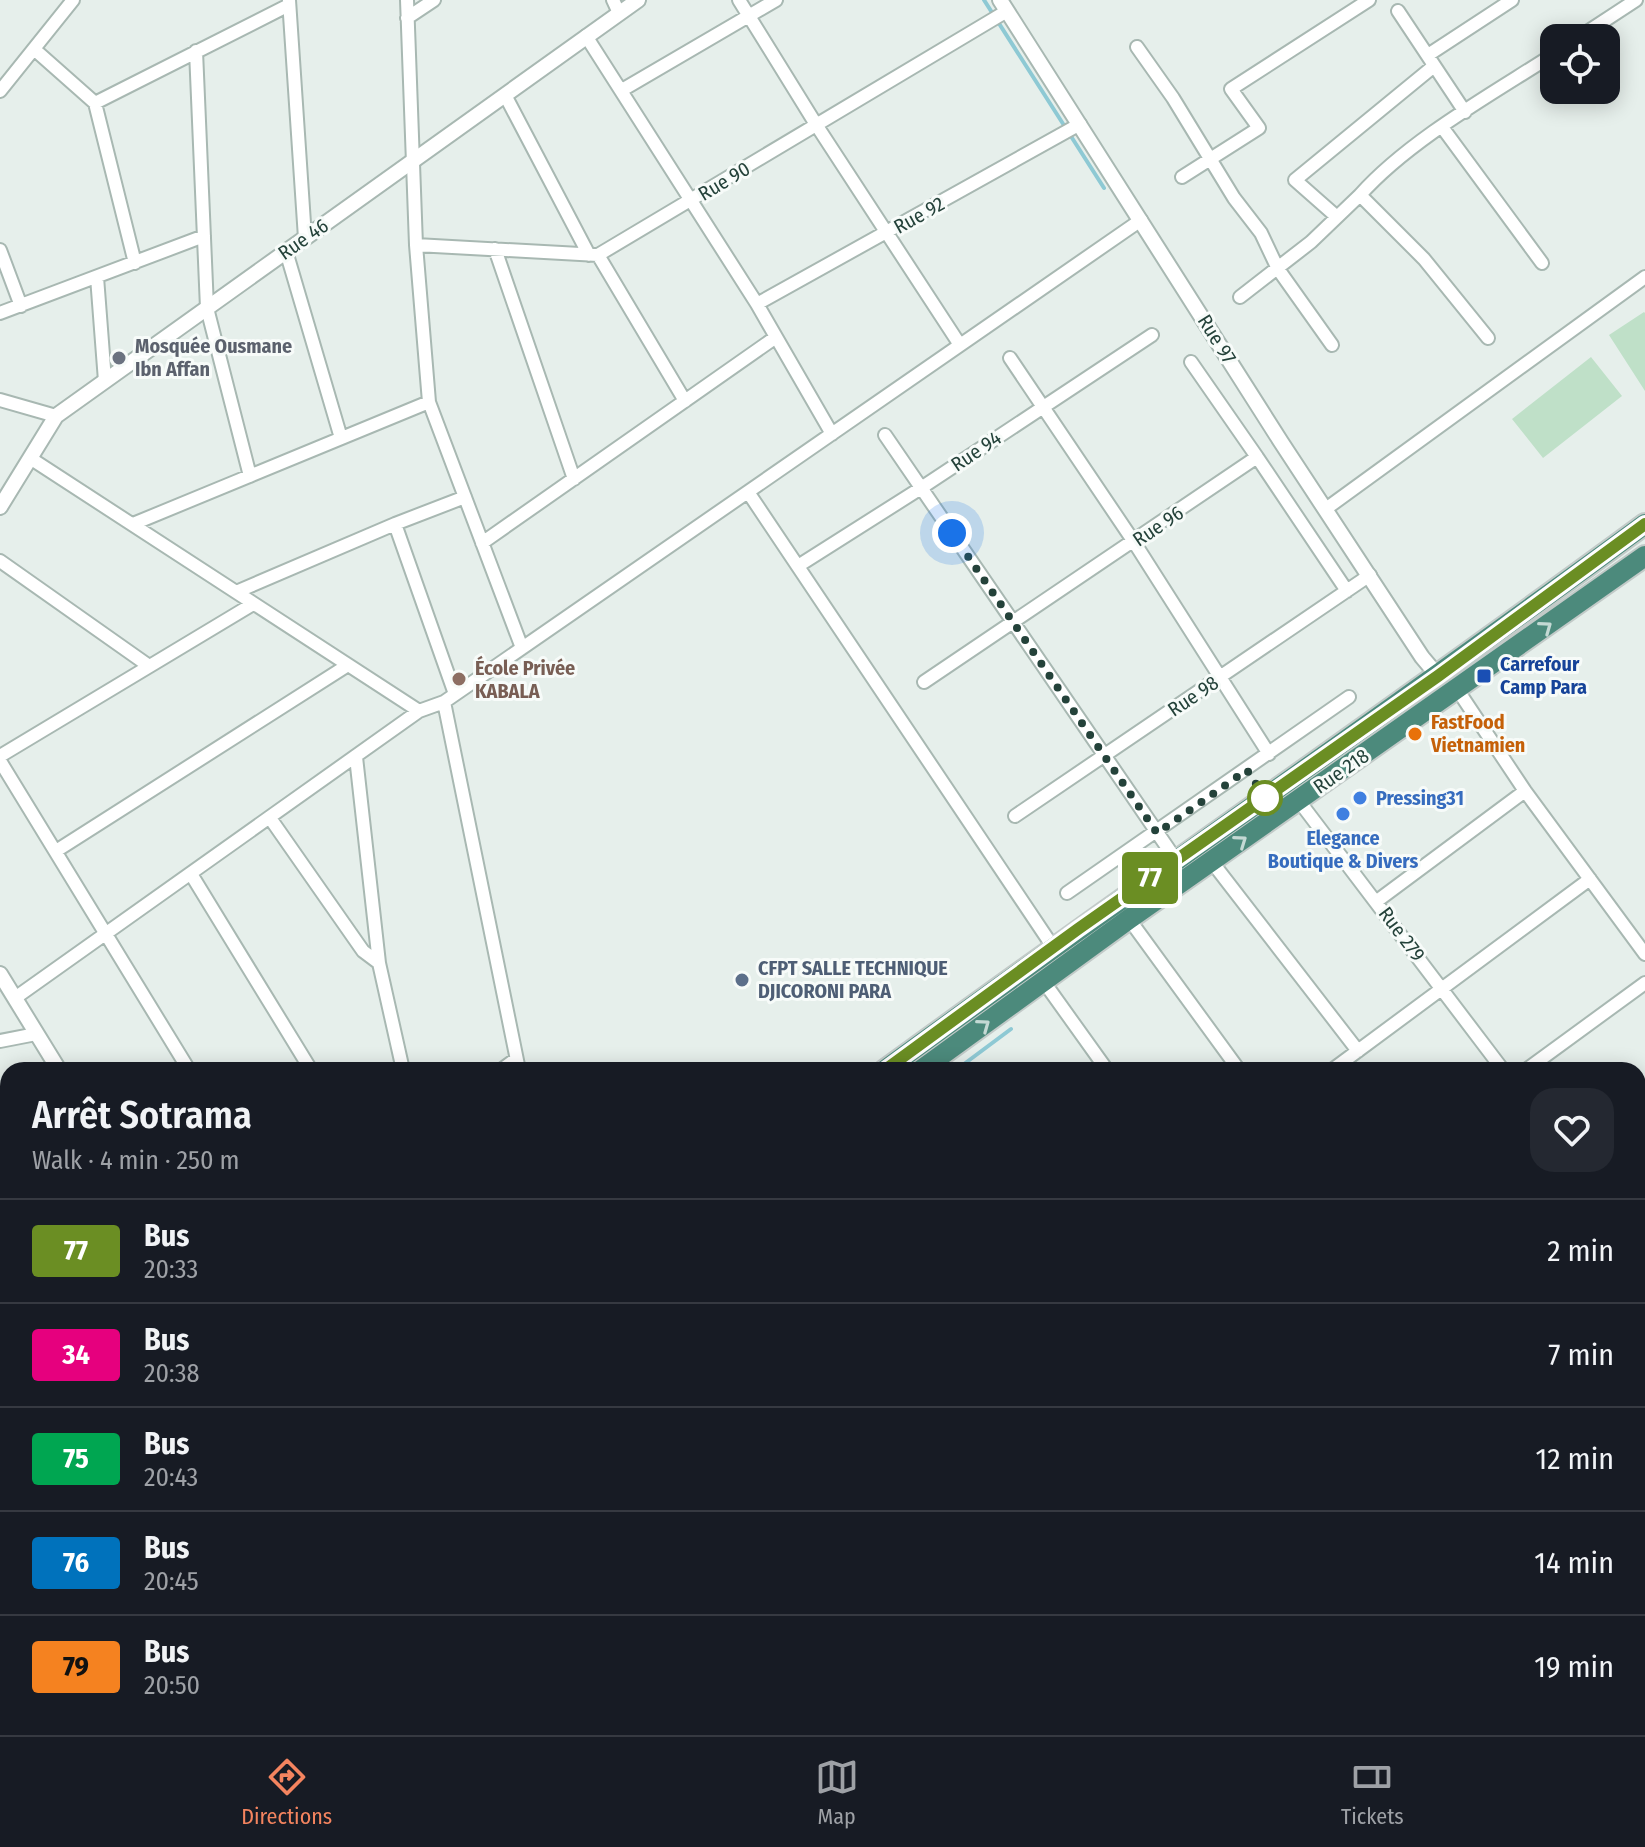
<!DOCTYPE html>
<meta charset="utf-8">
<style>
:root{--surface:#171b24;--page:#242831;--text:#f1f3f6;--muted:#9ea1a6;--line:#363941;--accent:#f4845f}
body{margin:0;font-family:"Fira Sans Condensed",sans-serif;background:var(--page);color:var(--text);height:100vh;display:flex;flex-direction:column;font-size:30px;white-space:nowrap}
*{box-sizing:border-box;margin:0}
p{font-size:26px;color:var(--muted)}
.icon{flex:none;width:44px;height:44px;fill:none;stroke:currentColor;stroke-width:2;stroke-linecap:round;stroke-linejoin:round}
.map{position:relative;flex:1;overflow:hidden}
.side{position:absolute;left:0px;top:1062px;width:1646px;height:674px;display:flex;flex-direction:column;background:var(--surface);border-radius:24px 24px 0 0;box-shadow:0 4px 20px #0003}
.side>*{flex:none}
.badge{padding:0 16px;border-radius:6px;font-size:28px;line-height:52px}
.tools{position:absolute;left:1540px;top:24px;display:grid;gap:16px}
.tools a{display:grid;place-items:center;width:80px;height:80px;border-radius:16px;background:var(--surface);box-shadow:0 4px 20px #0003;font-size:40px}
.you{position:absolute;width:40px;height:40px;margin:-20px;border:6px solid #fff;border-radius:50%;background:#1a73e8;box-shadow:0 0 0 12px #1a73e833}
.map>.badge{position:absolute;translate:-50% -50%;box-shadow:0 0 0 4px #fff}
.round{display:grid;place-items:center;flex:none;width:84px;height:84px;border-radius:24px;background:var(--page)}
.summary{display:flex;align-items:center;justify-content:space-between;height:136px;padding:0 32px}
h1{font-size:38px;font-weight:600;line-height:60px}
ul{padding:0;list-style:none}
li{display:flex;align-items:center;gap:24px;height:104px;padding:0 32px;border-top:2px solid var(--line)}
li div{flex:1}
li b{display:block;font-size:30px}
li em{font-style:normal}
li .badge{min-width:88px;font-weight:700;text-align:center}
.dock{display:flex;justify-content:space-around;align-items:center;height:112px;border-top:2px solid var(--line);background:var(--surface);font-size:22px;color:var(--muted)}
.dock a{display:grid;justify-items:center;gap:4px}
.dock .active{color:var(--accent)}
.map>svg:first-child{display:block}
.green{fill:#bfe0c8}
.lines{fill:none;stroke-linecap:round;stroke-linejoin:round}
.stream{stroke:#8ec9d4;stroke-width:4}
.minor-casing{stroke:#a8b8b2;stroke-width:16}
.tertiary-casing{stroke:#a8b8b2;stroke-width:18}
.trunk-casing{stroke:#c2cac8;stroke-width:24}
.minor{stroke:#fff;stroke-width:12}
.tertiary{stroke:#fff;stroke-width:14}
.trunk{stroke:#4c8a7c;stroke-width:20}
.oneway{stroke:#c4d9d4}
.line-casing{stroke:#fff;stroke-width:18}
.line{stroke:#6b8e23;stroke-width:12}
.walk{stroke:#24423a;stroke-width:8;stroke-dasharray:0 14.4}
.worship-dot{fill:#6b7280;stroke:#f7fbf9;stroke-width:3}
.transit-dot{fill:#1a4fb4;stroke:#f7fbf9;stroke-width:3}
.education-dot{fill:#8d6e63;stroke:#f7fbf9;stroke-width:3}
.food-dot{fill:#e8710a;stroke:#f7fbf9;stroke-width:3}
.stop-dot{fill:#fff;stroke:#6b8e23;stroke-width:4}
.shop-dot{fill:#3f7fe0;stroke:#f7fbf9;stroke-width:3}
.service-dot{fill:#5c6f8a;stroke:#f7fbf9;stroke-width:3}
.labels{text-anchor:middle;stroke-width:6;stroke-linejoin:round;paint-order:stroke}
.street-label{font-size:20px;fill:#24423a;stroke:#f7fbf9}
.worship-label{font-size:20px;font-weight:bold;fill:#5b616d;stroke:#f7fbf9;text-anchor:start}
.transit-label{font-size:20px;font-weight:bold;fill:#164399;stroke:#f7fbf9;text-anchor:start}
.education-label{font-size:20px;font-weight:bold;fill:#785e54;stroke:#f7fbf9;text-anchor:start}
.food-label{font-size:20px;font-weight:bold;fill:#c56008;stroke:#f7fbf9;text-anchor:start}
.shop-label{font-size:20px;font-weight:bold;fill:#366cbe;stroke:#f7fbf9;text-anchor:start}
.service-label{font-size:20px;font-weight:bold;fill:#4e5e75;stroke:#f7fbf9;text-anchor:start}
</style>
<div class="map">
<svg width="1645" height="1735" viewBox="0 0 1645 1735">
<rect width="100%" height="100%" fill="#e6efeb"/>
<!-- green -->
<path class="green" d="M1644 312 1645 313V391L1609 335Z
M1591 357 1622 396 1543 458 1512 419Z
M571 1728H737L735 1735H577Z"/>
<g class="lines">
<!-- stream -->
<path class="stream" d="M984 0 1104 188
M956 1070 1011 1029"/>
<!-- minor casing -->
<g class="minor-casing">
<path id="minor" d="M289 0 305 238
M407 0 416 245 429 402 522 648
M613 0 619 13
M739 0 817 126 960 345
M1398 11 1465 112
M407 18 434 0
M586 36 757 304 832 434
M1578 38 1636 0
M1137 47 1173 98 1234 198 1261 233 1278 269 1332 345
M34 49 95 103 135 263
M196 51 207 308 250 476
M1428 55 1512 0
M622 90 776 0
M0 91 73 0
M505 95 589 255
M95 103 289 5
M1442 127 1542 263
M1182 177 1259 128 1231 89 1369 0
M1360 195C1409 140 1492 94 1554 54
M1337 217 1295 180 1434 66
M416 245 598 255 1007 11
M495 249 574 479
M0 250 21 306
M286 251 341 438
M598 255 685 401
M97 277 105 381
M1240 297 1311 242 1360 195 1424 259 1488 338
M757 304 1080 124
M0 313 204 236
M1010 358 1134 542 1269 754
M1191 362 1257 457
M0 400 56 416
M885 435 1176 860
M30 458 419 711
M748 492 1053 947
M1327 508 1645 277
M133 524 429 402
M395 524 455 694
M482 543 776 337
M0 561 149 666
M798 566 921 488 1152 335
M236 592 395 524 465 497
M924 682 1257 457 1347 591
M1455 686 1525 791 1645 954
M444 702 519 1070
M0 756 253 604
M356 757 379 963
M0 761 189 1070
M1299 801 1503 1070
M1015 816 1370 575
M270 818 363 951 379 963 403 1070
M56 851 348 665
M1212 862 1358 1051
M191 874 311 1070
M1067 893 1349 697
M1377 901 1525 791
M1129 919 1239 1070
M1044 982 1107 1070
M15 998 419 711 444 702 1141 220
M0 1041 36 1034
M501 1070 516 1059
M1332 1070 1590 879
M1526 1070 1645 983
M1638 1101 1645 1093
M0 1125 8 1119
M0 1250 8 1245
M1638 1305 1645 1311
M0 1384 8 1397
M0 1439 8 1433
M0 1568 8 1562
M0 1585 8 1597
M1638 1595 1645 1601
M1638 1626 1645 1618
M1638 1668 1645 1660
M78 1728 85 1735
M891 1728 899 1735
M1339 1728 1347 1735
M810 1735 820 1728
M1542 1735 1548 1728
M1577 1735 1584 1728"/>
</g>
<!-- tertiary casing -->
<g class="tertiary-casing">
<path id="tertiary" d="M1000 0 1281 442 1422 657 1438 676
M0 507 56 416 638 0
M0 974 59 1070
M1638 1207 1645 1198
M1638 1239 1645 1230
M1302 1735 1306 1728
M1329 1735 1333 1728"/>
</g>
<!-- trunk casing -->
<g class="trunk-casing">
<path id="trunk" d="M885 1070C1137 886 1394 709 1645 524
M921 1070 1129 919 1645 556
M0 1719 8 1714
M21 1735 31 1728"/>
</g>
<!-- minor -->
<use href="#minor" class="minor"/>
<!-- tertiary -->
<use href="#tertiary" class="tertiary"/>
<!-- trunk -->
<use href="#trunk" class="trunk"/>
</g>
<!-- one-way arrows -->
<defs><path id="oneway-chevron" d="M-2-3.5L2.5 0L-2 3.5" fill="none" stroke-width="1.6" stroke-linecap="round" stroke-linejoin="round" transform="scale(2)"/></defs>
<g class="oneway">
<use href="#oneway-chevron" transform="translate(1546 627) rotate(-36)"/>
<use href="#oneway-chevron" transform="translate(1241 841) rotate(-35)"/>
<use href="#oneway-chevron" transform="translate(984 1025) rotate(-36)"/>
</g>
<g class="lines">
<!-- line casing -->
<g class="line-casing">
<path id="line" d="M885 1070 1078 929 1438 676 1645 524"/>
</g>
<!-- line -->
<use href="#line" class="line"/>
<!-- walk -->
<path class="walk" d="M952 533 1157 833 1247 770 1265 798"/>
</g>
<!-- markers -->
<circle class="worship-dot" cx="119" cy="358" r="8"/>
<rect class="transit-dot" x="1476" y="668" width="16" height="16" rx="4"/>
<circle class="education-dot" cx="459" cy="679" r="8"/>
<circle class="food-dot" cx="1415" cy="734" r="8"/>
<circle class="stop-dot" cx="1265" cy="798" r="16"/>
<g class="shop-dot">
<circle cx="1360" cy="798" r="8"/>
<circle cx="1343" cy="814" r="8"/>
</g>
<circle class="service-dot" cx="742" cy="980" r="8"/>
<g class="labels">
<!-- street labels -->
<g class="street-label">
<text transform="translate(724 181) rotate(-31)" y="7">Rue 90</text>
<text transform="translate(919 215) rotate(-29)" y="7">Rue 92</text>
<text transform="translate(303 239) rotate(-35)" y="7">Rue 46</text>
<text transform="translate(1217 339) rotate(58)" y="7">Rue 97</text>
<text transform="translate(976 451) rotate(-34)" y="7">Rue 94</text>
<text transform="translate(1158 526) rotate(-34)" y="7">Rue 96</text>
<text transform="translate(1193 696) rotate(-34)" y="7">Rue 98</text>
<text transform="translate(1341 771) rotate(-35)" y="7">Rue 218</text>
<text transform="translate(1402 934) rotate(53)" y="7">Rue 279</text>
</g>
<!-- worship labels -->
<g class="worship-label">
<text x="135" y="353">Mosquée Ousmane<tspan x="135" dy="23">Ibn Affan</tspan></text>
</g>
<!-- transit labels -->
<g class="transit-label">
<text x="1500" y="671">Carrefour<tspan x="1500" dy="23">Camp Para</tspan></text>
</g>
<!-- education labels -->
<g class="education-label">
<text x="475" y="675">École Privée<tspan x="475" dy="23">KABALA</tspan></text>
</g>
<!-- food labels -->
<g class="food-label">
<text x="1431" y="729">FastFood<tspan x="1431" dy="23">Vietnamien</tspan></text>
</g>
<!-- shop labels -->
<g class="shop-label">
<text x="1376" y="805">Pressing31</text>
<text x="1343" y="845" text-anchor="middle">Elegance<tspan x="1343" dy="23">Boutique &amp; Divers</tspan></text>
</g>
<!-- service labels -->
<g class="service-label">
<text x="758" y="975">CFPT SALLE TECHNIQUE<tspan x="758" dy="23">DJICORONI PARA</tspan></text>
</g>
</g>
</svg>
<div class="tools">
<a><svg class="icon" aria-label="locate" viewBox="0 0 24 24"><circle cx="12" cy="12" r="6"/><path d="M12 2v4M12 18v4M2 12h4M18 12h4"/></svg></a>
</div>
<div class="you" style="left:952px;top:533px"></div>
<b class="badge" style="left:1150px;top:878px;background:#6b8e23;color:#fff">77</b>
<section class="side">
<div class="summary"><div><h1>Arrêt Sotrama</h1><p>Walk · 4 min · 250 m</p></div><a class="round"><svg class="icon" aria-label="heart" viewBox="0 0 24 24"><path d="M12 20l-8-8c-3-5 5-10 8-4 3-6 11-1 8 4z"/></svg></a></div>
<ul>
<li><span class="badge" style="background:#6b8e23;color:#fff">77</span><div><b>Bus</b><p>20:33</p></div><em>2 min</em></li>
<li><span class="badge" style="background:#e6007e;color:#fff">34</span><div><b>Bus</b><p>20:38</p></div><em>7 min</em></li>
<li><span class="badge" style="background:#00a651;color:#fff">75</span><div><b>Bus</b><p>20:43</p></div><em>12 min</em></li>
<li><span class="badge" style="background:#0072bc;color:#fff">76</span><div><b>Bus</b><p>20:45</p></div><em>14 min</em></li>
<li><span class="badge" style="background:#f58220;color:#111">79</span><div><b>Bus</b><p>20:50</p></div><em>19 min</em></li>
</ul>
</section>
</div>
<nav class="dock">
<a class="active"><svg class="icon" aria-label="directions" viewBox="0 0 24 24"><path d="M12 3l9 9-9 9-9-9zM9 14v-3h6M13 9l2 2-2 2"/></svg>Directions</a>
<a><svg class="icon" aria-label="map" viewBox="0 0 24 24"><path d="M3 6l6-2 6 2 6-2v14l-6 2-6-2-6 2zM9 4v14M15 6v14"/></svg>Map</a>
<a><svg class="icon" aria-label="tickets" viewBox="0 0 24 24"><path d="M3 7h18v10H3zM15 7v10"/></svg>Tickets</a>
</nav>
